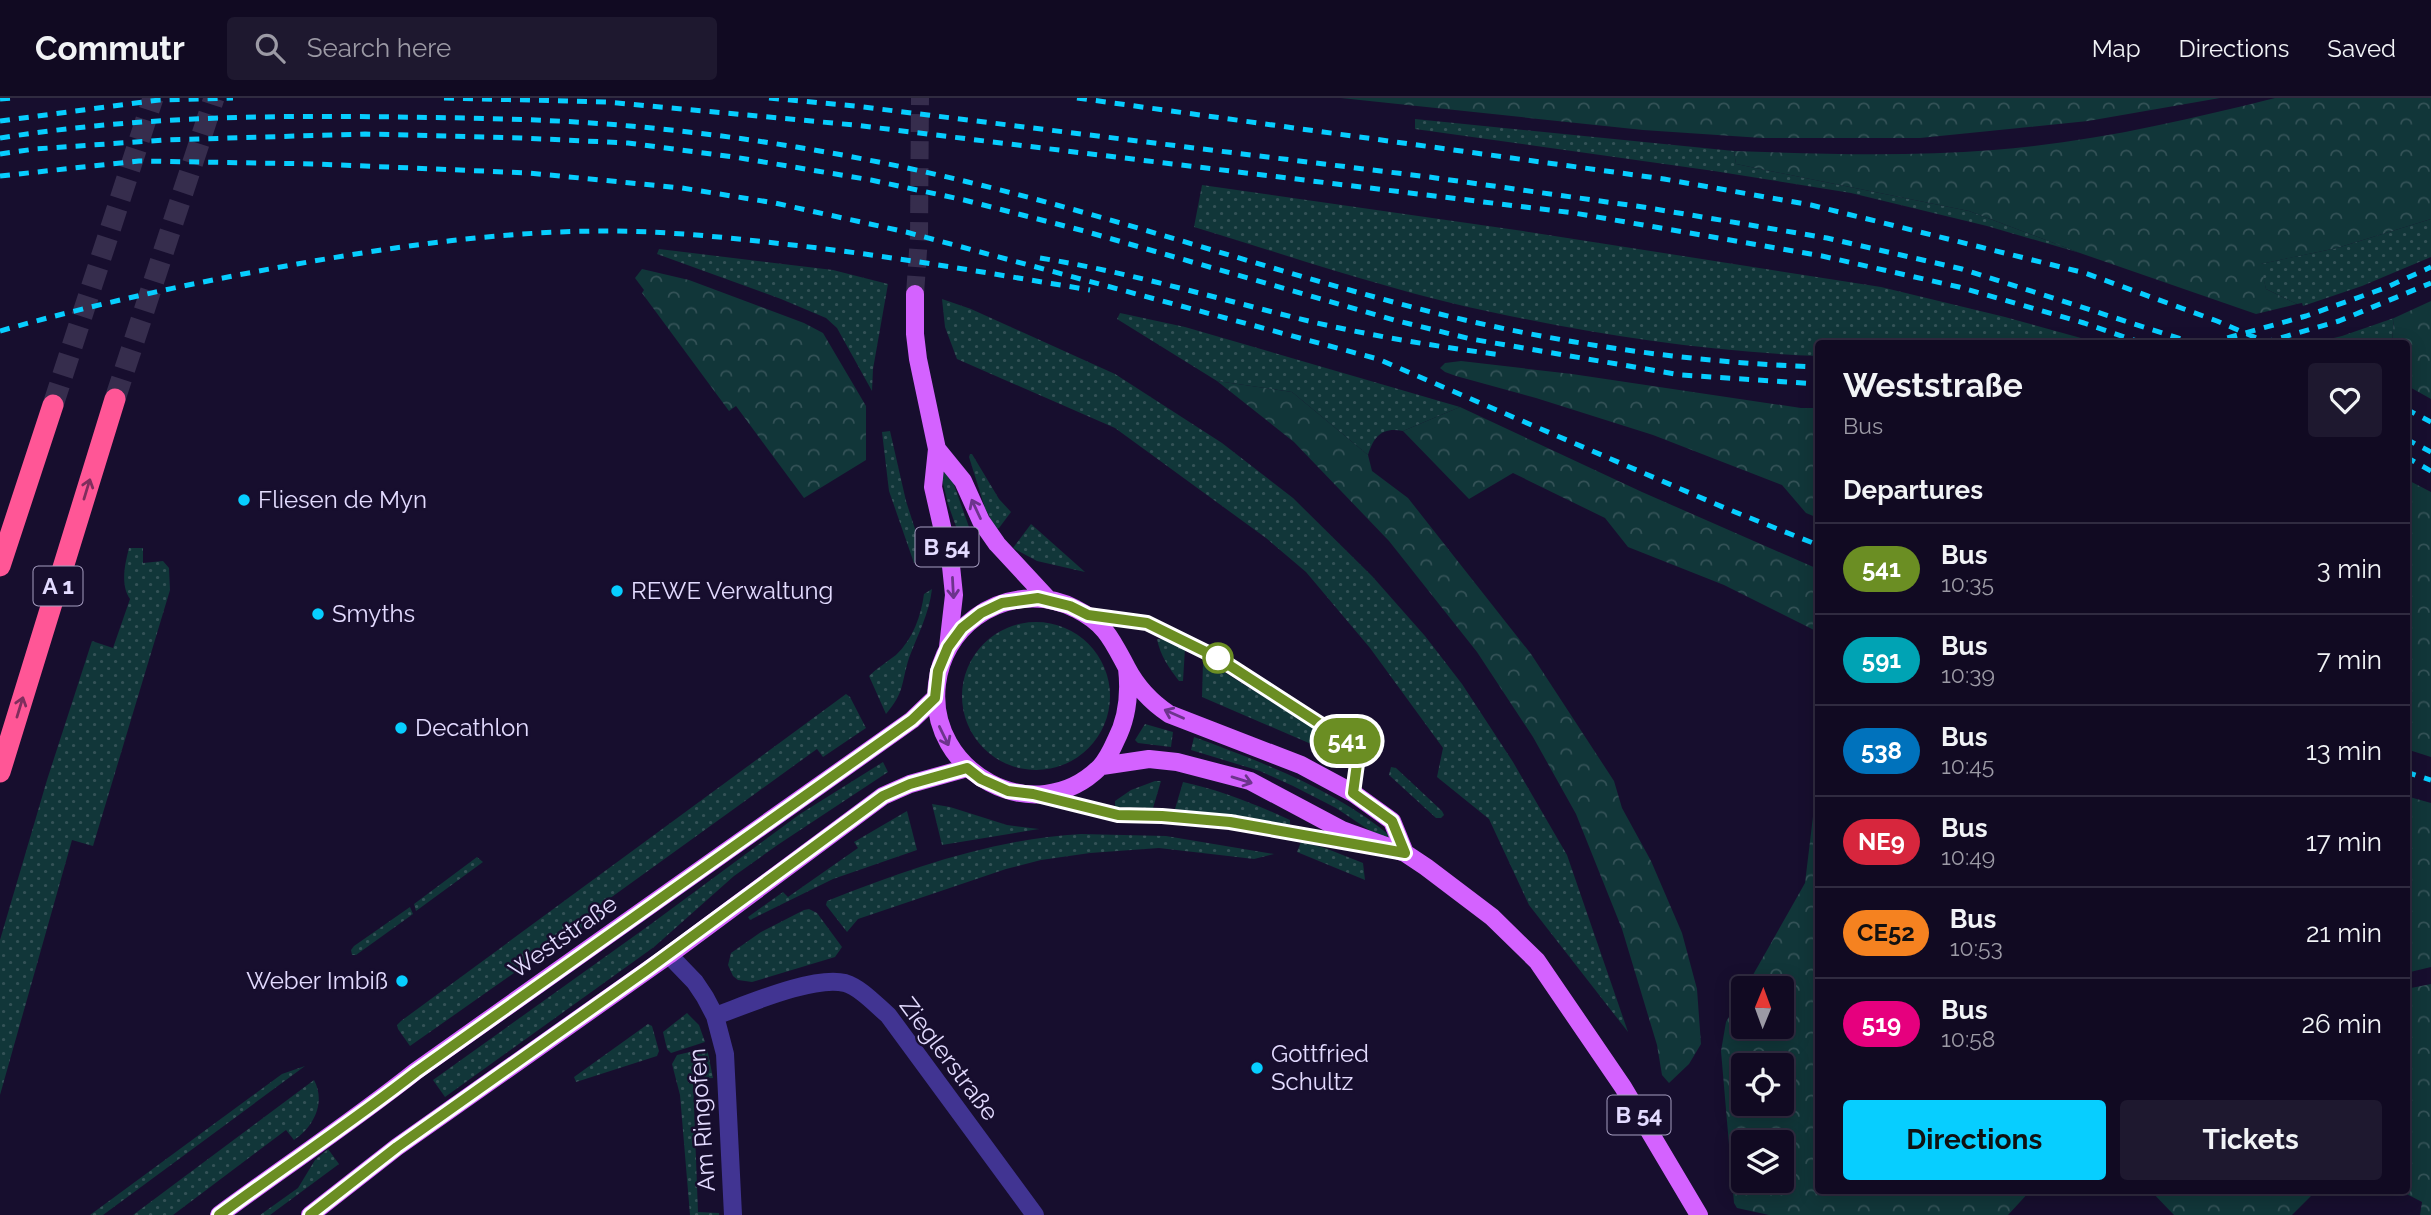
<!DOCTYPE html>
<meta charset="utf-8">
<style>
:root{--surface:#110a22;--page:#1e182f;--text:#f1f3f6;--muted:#9c9aa5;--line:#302b40;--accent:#07ceff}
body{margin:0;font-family:Raleway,sans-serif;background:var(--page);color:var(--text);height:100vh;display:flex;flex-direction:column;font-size:26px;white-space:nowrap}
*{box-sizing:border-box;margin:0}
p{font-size:23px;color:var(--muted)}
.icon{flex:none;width:38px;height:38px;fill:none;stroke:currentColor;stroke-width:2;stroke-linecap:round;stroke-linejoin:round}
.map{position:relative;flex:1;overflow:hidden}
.side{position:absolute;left:1815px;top:242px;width:595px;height:854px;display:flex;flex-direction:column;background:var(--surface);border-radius:7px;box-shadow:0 4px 18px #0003,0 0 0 2px var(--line)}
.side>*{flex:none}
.badge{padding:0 14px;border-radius:23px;font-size:24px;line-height:46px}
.needle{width:46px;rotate:1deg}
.controls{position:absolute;left:1731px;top:878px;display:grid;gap:14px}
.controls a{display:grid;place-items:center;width:63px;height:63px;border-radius:7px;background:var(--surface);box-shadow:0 4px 18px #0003,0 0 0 2px var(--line);font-size:35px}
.map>.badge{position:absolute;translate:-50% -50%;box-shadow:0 0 0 4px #fff}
h2{padding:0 28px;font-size:26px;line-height:63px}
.round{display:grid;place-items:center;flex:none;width:74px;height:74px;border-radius:7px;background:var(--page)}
.summary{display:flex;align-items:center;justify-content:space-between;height:119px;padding:0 28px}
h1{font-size:33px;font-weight:700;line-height:52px}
.button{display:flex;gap:14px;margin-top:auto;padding:14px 28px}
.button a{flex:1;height:80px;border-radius:7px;background:var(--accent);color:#111;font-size:28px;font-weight:700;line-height:80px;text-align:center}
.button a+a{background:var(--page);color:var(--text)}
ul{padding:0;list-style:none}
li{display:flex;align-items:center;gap:21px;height:91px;padding:0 28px;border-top:2px solid var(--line)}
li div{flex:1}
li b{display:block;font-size:26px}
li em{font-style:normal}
li .badge{min-width:77px;font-weight:700;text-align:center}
header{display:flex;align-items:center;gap:42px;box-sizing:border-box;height:98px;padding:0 35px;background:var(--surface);border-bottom:2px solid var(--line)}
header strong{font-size:33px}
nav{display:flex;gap:38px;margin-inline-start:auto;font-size:24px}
.search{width:490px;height:63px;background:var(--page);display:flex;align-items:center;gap:18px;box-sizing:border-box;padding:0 24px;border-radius:7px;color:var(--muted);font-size:26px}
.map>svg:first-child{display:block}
.grass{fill:url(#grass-dots)}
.forest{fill:url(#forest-crowns);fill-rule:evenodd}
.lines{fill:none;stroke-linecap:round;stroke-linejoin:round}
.major-tunnel{stroke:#362d4d;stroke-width:18;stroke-dasharray:18 9;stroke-linecap:butt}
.highway-tunnel{stroke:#362d4d;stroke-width:21;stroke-dasharray:21 10;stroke-linecap:butt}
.minor{stroke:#413492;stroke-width:18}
.major{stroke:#d462ff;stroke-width:18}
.highway{stroke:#ff5696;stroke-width:21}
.rail{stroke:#07ceff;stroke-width:5;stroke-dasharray:10 9;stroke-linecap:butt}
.oneway{stroke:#7f2e5d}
.oneway2{stroke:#6c348c}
.line-casing{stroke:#fff;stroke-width:16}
.line{stroke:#6b8e23;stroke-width:10}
.poi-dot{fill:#07ceff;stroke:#170e2e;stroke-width:2.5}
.stop-dot{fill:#fff;stroke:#6b8e23;stroke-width:3.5}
.labels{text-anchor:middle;stroke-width:5;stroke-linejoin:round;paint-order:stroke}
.shield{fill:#170e2e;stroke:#a69ec0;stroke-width:2}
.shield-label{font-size:23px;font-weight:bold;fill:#e3dbff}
.poi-label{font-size:24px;fill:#e3dbff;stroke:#170e2e;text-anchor:start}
.street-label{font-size:24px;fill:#e3dbff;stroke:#170e2e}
</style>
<header>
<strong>Commutr</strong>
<div class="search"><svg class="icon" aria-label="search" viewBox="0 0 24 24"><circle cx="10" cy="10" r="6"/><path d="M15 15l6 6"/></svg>Search here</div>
<nav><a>Map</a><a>Directions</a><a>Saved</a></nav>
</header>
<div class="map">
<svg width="2431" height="1117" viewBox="0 0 2431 1117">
<defs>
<pattern id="grass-dots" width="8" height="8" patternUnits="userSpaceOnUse" patternTransform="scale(1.75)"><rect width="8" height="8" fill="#113639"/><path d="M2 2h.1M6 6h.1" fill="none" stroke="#345257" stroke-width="1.8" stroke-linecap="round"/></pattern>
<pattern id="forest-crowns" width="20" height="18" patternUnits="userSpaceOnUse" patternTransform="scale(1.75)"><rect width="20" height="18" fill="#113639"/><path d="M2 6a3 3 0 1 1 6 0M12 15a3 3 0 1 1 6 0" fill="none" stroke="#345257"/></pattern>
</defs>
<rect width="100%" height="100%" fill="#170e2e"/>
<!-- grass -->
<path class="grass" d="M1415 21 1734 53 1736 66 1969 113 2080 155 1987 128 1851 95 1714 73 1415 31Z
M1202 87 1523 133 1881 189 2005 219 2099 245H1818V258C1709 254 1598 237 1491 214 1391 193 1293 159 1194 129Z
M2431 121V159L2362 188 2303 208 2302 205 2297 206 2266 191 2260 166 2337 150Z
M659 151 833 172 888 186 873 271 872 293 837 230 826 220 781 201 657 156Z
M942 201 971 211 1115 276 1222 345 1293 400 1372 478 1425 538 1462 586 1513 664 1567 757 1628 934 1529 807 1489 721 1437 679 1443 650 1370 550 1306 474 1266 440 1115 330 957 261 945 229Z
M1120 215 1185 229 1460 309 1403 333C1382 329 1374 338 1368 357L1292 294 1217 283 1117 221Z
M2394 220 2392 245H2313L2342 238Z
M890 333 906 403 925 462 914 465 889 393 882 334Z
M970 356H972L999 401 1011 414 999 430 996 431 985 410 969 359Z
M946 364 969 429 979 449 965 454 948 406 939 369Z
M1031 426 1085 474 1037 463 1013 450Z
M129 450H143V465L163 463 169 470 170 492 93 748 72 742 0 997V842L47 682 92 543 113 550 130 501C120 486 125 466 129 450Z
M932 491C929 516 918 536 909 560 901 585 905 594 886 616L869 578C877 570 887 564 896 557 913 541 921 518 924 496Z
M962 598a74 74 0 1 1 148 0a74 74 0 1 1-148 0Z
M1157 541H1167L1185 550 1183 583H1179C1169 570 1160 557 1157 541Z
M1206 563 1327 638 1335 646 1331 651 1325 652 1202 599 1203 564Z
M846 596 850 599 866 630 823 659 817 651 602 806 607 814 602 818 554 847 410 948 398 931 397 927 401 923Z
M1145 626 1173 634 1171 649 1138 645 1135 642Z
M1194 639C1262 664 1339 693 1394 741L1387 744 1336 710 1293 688 1260 673 1191 652Z
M883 664 888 674 779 746 734 778 654 849 445 999 433 982 651 826 800 716Z
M1391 669 1396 670 1442 713 1444 717 1441 720H1436L1389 677Z
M1155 683H1161L1153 710 1115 709V703L1131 692Z
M1183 684C1220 692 1255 706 1290 722V727L1175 711Z
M932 706 950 709 1007 727 1039 731 942 747Z
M907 713 917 752 833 781 750 822 748 819 783 794 788 799 858 750 854 744Z
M1081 736 1166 738 1274 756 1254 761 1159 750 1090 755 1041 762 1006 771 858 821 847 834 826 807 827 803C909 771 992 741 1081 736Z
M1301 744 1325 750 1363 765 1365 782 1297 754Z
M477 759 483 764 416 813 414 806Z
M410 809 413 816 356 857H352L351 852 354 848Z
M809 811 817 815 842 849 835 859 752 884 738 882 733 878 728 867 731 855 761 834 804 812Z
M687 915 699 927 705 944 671 955 667 951 663 934Z
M648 926 652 928 659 953 657 958 576 984 574 979Z
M707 950 713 980 693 981 698 1114 719 1115V1117H690L680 997 672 966 677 957Z
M305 968 103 1117H90L282 976Z
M314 982C326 1004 314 1029 294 1042L286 1032 173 1117H133Z
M328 1051 339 1066 270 1117H260L298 1090 315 1062Z"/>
<!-- forest -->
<path class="forest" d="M1341 0H2220L2088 23 1920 40H1762L1643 32Z
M2275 0H2431V121L2337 150 2261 166 2266 191 2297 206 2256 216 2080 155 1969 113 1736 66 1734 53C1820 56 1907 59 1993 52 2088 45 2183 23 2275 0Z
M642 171 689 182 804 225 823 235 866 308V362L804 400 736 308 729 313 642 195 644 192 635 180Z
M2431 203V301L2406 287V245H2392L2394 220Z
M1461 263 1572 276 1801 310H1818V420L1806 415 1782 387 1653 337 1536 300 1456 278 1445 274 1440 270 1445 265Z
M1217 283 1292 294 1368 357 1372 373 1408 400 1531 556 1614 683 1622 710 1651 763 1682 835 1697 891 1701 946 1689 966 1669 985 1662 977 1657 947 1622 831 1576 716 1533 639 1477 554 1389 443 1294 344Z
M1460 309 1642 394 1818 471V534L1724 487 1628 449 1605 420 1513 375 1469 401 1403 333Z
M2406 381 2431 394V659L2406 651Z
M1818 677V1092H2031L2008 1117H1769L1737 1110 1734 1105 1721 953 1726 924 1743 894V929H1782V891H1745L1805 785ZM1743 968H1782V1006H1743ZM1743 1045H1782V1083H1743Z
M2406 698 2431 705V869L2406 875Z
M2431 886V1117H2420L2422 1104 2399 1092H2406V891Z
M2150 1092H2317L2292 1117H2174Z"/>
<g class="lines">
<!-- major-tunnel -->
<path class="major-tunnel" d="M915 196 919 139 920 0"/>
<!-- highway-tunnel -->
<path class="highway-tunnel" d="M115 301 214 0
M53 307 153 0"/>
<!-- minor -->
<path class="minor" d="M669 857 695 884 705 899 715 918 725 956 733 1117
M715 918C746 907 814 877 845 885 861 890 875 906 888 917L1035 1117"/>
<!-- major -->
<path class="major" d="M915 196V236L918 261 937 351 933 389 951 468 954 497 948 549
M937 351 963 383 981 423 997 446 1049 502
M1127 570C1130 596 1128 619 1116 642 1112 651 1107 662 1100 669 1035 734 926 674 937 586 940 559 954 535 976 519 1004 498 1044 494 1076 511 1106 526 1112 542 1127 570 1137 589 1151 604 1169 616L1301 667 1353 695 1392 723 1405 755
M1102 668 1149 661 1177 664 1250 683 1342 732 1405 755 1426 769 1492 819 1537 863 1623 989 1699 1117
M219 1117C284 1069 352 1024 416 973L912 622 935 600
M310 1117 397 1049 669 857 883 698 910 686 967 670"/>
<!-- highway -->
<path class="highway" d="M0 468 53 307
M0 674 115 301"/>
<!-- rail -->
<path class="rail" d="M444 0 607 4 854 27 1574 115 1822 158 1959 189 2084 225 2142 245
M769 0 855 8 1429 79 1643 109 1827 140 1962 171 2194 245
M1077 0 1664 81 1811 107 2085 175 2217 223 2268 245
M0 1 14 0
M0 23 159 2 233 0
M0 40C132 19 265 17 398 19 475 20 553 21 630 28 743 38 858 57 968 84 1113 119 1254 167 1397 205 1534 242 1677 264 1818 269
M0 56 35 51 164 42 365 36 521 40 628 45 734 59 871 82 964 102 1084 133 1394 222 1471 241 1681 277 1818 286
M0 78 139 63 317 66 529 75 682 90 775 105 906 134 1378 261 1725 410 1818 447
M1040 160C1134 175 1225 203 1317 225 1378 239 1440 249 1502 257
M0 233C98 205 197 184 297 166 398 148 503 133 606 133 665 133 724 139 783 146 886 157 988 175 1090 192
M2209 245 2306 218 2385 190 2431 169
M2263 245 2339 223 2431 185
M2406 311 2431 324
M2406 341 2431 354
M2406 359 2431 373
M2406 674 2431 682"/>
</g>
<!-- one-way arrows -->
<defs><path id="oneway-shaft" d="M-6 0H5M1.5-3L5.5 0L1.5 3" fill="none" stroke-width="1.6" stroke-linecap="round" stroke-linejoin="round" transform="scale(1.75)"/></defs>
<g class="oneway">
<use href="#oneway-shaft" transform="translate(87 391) rotate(-73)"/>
<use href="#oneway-shaft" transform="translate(20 609) rotate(-73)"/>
</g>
<g class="oneway2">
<use href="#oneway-shaft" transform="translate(976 411) rotate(-115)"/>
<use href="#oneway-shaft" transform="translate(953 490) rotate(87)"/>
<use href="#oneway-shaft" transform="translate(1174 616) rotate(-156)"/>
<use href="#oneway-shaft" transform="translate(944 638) rotate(64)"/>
<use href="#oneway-shaft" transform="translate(1242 682) rotate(17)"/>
</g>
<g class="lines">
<!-- line casing -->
<g class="line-casing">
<path id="line" d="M219 1117C284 1069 352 1024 416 974L912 622 935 600 938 573 948 549 962 530 981 515 1002 505 1038 500 1070 508 1088 517 1147 525 1218 560 1359 651 1353 695 1392 723 1405 755 1230 724 1162 718 1118 717 1033 696 1008 693 981 681 967 670 910 686 883 698 648 871 397 1049 310 1117"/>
</g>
<!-- line -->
<use href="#line" class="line"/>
</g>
<!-- markers -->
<g class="poi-dot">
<circle cx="244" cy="402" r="7"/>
<circle cx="617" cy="493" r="7"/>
<circle cx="318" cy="516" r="7"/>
<circle cx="401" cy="630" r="7"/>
<circle cx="402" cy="883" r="7"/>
<circle cx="1257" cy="970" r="7"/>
</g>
<circle class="stop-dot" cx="1218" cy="560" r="14"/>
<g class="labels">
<!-- shield labels -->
<g class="shield">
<rect x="915.5" y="429.5" width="63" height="39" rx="5"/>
<rect x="33.5" y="468.5" width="49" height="39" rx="5"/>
<rect x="1607.5" y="997.5" width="63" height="39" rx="5"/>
</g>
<g class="shield-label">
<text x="947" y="457">B 54</text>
<text x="58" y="496">A 1</text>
<text x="1639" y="1025">B 54</text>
</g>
<!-- poi labels -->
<g class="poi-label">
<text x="258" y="410">Fliesen de Myn</text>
<text x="631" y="501">REWE Verwaltung</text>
<text x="332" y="524">Smyths</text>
<text x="415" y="638">Decathlon</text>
<text x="388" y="891" text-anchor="end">Weber Imbiß</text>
<text x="1271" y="964">Gottfried<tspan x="1271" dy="28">Schultz</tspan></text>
</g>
<!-- street labels -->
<g class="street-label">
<text transform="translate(563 839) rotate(-35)" y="8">Weststraße</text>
<text transform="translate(949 961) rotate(53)" y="8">Zieglerstraße</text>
<text transform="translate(702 1022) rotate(-94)" y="8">Am Ringofen</text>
</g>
</g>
</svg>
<div class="controls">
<a><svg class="needle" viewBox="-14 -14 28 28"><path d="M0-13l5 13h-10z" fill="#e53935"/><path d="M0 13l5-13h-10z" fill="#9c9aa5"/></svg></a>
<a><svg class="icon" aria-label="locate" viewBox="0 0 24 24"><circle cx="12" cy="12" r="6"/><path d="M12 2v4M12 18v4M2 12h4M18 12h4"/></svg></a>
<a><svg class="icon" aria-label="layers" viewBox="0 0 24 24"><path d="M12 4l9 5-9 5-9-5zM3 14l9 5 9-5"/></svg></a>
</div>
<b class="badge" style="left:1347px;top:643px;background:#6b8e23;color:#fff">541</b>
<section class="side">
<div class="summary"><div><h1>Weststraße</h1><p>Bus</p></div><a class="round"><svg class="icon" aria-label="heart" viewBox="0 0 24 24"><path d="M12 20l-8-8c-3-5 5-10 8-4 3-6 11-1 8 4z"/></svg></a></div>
<h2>Departures</h2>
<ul>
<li><span class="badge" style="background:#6b8e23;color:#fff">541</span><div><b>Bus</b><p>10:35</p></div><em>3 min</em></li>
<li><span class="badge" style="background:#00a3b4;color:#fff">591</span><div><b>Bus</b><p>10:39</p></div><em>7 min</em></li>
<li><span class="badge" style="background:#0072bc;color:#fff">538</span><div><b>Bus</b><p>10:45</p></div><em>13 min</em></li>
<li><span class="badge" style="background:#d7263d;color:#fff">NE9</span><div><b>Bus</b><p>10:49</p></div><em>17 min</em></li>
<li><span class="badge" style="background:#f58220;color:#111">CE52</span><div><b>Bus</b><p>10:53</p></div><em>21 min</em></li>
<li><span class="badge" style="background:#e6007e;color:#fff">519</span><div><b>Bus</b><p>10:58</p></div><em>26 min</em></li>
</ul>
<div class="button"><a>Directions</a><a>Tickets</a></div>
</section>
</div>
